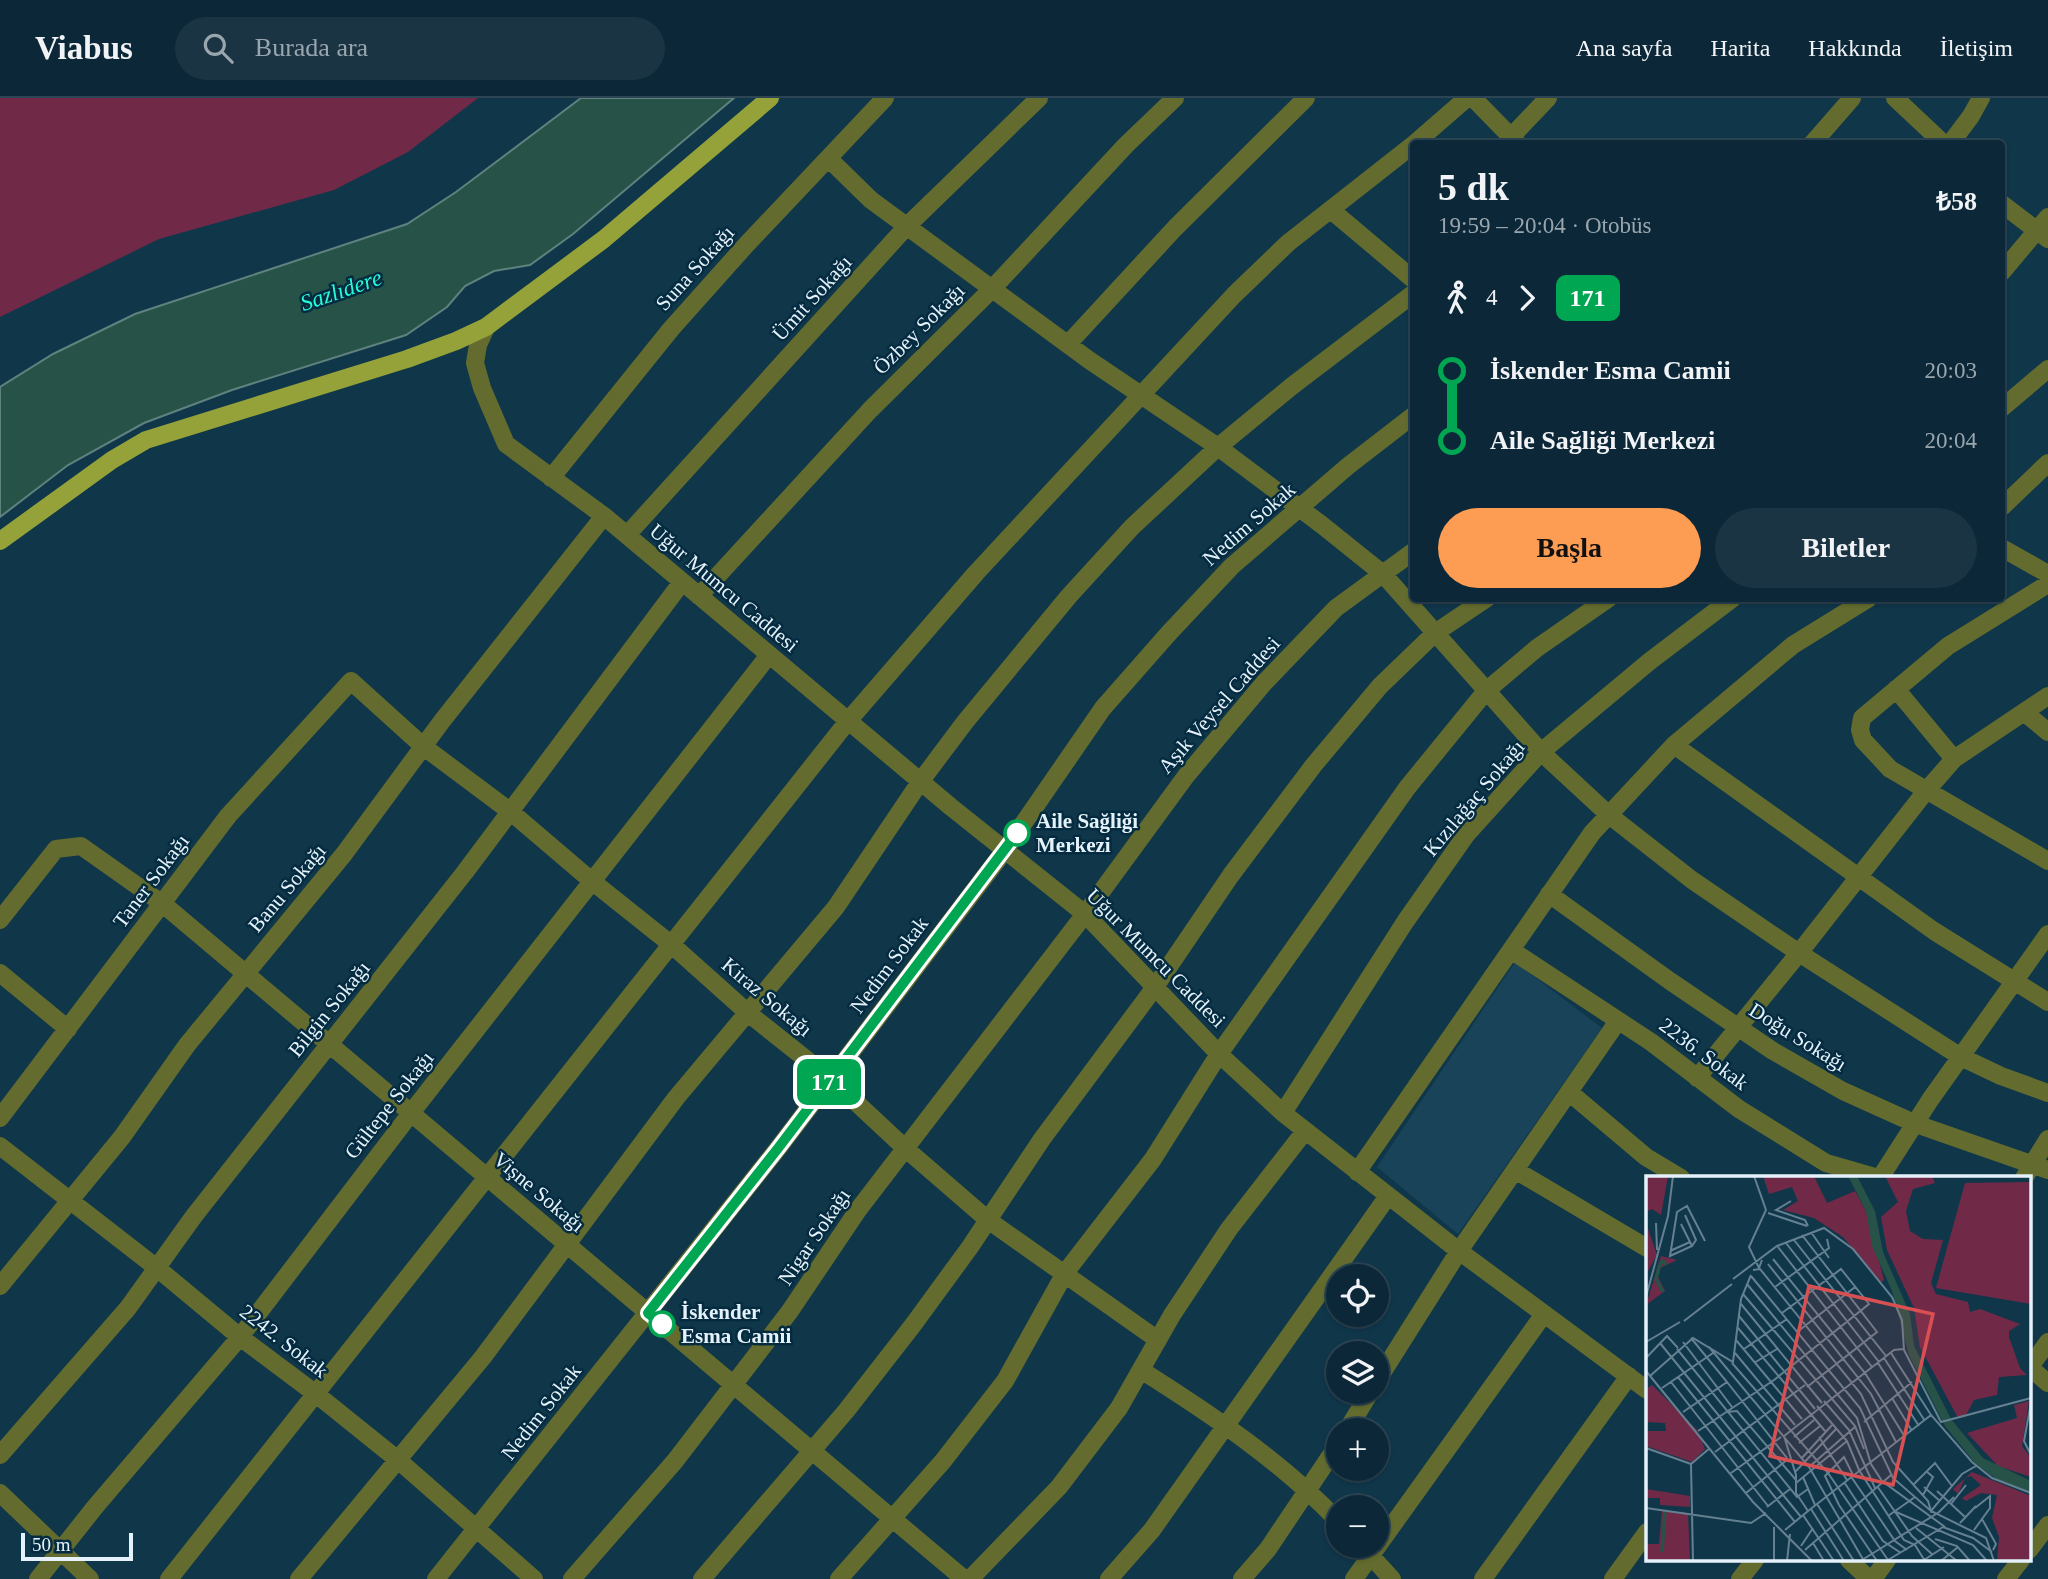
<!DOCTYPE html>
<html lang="tr">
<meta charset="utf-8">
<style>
:root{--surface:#0c2838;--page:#1a3443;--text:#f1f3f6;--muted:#9aa6ae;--line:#2c4453;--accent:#fc9d53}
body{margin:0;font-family:Georgia,serif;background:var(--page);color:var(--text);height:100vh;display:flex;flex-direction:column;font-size:26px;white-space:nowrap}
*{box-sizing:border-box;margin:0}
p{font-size:23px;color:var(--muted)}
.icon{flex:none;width:38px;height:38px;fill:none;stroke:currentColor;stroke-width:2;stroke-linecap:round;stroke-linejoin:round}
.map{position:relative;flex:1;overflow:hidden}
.details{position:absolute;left:1410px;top:42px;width:595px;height:462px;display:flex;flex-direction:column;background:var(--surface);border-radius:7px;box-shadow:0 2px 5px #0004,0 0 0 2px var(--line)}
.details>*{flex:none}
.badge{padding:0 14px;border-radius:10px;font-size:24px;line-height:46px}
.controls{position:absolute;left:1326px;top:1166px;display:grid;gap:14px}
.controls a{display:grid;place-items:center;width:63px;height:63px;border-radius:50%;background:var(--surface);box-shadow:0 2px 5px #0004,0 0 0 2px var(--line);font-size:35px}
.scale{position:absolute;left:21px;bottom:18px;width:112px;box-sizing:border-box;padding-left:7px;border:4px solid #e5f2fb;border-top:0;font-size:19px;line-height:24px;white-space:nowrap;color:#e5f2fb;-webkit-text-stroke:5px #042b3f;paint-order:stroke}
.map>.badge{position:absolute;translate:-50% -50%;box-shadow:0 0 0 4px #fff}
.legs{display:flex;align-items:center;gap:10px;height:77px;padding:0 28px;font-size:23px}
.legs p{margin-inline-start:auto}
.overview{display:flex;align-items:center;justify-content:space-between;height:119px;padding:0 28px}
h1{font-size:38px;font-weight:700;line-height:52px}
.cta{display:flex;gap:14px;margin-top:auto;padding:14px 28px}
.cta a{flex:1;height:80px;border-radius:42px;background:var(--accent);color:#111;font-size:28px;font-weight:700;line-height:80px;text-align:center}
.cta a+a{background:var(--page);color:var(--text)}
ul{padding:0 28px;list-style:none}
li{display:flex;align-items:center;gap:24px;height:70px;font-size:26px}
li i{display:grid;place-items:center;width:10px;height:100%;margin:0 9px;background:currentColor}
li i::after{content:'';width:18px;height:18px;margin:-9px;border:5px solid;border-radius:50%;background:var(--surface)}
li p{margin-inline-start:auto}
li:first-child i{background:linear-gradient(#0000 50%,currentColor 0)}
li:last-child i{background:linear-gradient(currentColor 50%,#0000 0)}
header{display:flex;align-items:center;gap:42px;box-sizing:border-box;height:98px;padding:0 35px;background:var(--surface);border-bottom:2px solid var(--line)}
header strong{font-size:33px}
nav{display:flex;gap:38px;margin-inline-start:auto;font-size:24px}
.search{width:490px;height:63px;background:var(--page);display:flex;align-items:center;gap:18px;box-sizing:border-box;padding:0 24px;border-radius:38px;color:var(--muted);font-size:26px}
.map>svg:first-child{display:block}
.built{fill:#184359}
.green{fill:#702a48}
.water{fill:#265248;stroke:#5f827e;stroke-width:2}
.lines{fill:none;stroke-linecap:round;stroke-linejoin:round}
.minor{stroke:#636c2e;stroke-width:18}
.major{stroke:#94a239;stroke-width:18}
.line-1-casing{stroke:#fff;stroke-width:16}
.line-1{stroke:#00a651;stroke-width:10}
.stop-1-dot{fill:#fff;stroke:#00a651;stroke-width:3.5}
.labels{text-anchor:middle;stroke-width:5;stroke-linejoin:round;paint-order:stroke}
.street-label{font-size:21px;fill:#e5f2fb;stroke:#042b3f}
.stop-label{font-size:21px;font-weight:bold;fill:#e5f2fb;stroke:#042b3f;text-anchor:start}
.water-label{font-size:23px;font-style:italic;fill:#26fdd8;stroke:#042b3f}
.inset-river{fill:none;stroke:#265248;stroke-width:3.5}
.inset-road{fill:none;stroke:#658191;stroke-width:2}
.view{fill:#d95052;fill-opacity:0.15;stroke:#d95052;stroke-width:3.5}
.inset-edge{fill:none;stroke:#e5f2fb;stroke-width:3.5}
</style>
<header>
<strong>Viabus</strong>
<div class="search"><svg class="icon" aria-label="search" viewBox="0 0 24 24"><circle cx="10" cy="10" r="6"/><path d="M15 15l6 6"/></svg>Burada ara</div>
<nav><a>Ana sayfa</a><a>Harita</a><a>Hakkında</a><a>İletişim</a></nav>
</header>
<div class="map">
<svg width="2048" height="1481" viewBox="0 0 2048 1481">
<rect width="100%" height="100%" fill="#10364a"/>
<!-- built -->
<path class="built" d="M1515 864 1602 930 1458 1136 1377 1069Z"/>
<!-- green -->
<path class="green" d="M0 0H478L408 54 334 92 159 141 0 219Z"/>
<!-- water -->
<path class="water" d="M581 0H734L573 136 530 167 494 173 465 188 447 209 406 237 232 292 144 325 68 367 0 419V289L53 256 135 216 407 126 456 94Z"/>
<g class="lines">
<!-- minor -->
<path class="minor" d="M1473 0 1518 46
M1895 0 1944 46
M1511 39 1548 0
M1414 46 1467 0
M1812 46 1852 0
M1950 46 1971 18 1981 0
M829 61 871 102 1089 262 1218 349 1322 427 1383 476 1541 654 1609 717 1692 782 1799 855 1961 959 2001 978 2048 995
M2002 106 2048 141
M1331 112 1414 182
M2002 174 2048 119
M486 229 478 247 475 265 482 290 506 346 604 418 951 709 1085 816 1219 956 1283 1015 1459 1153 1647 1292
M1068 246 1175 130 1306 0
M2002 310 2048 271
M551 380 671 231 746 147 885 0
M2002 409 2048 365
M627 437 907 128 1039 0
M2002 450 2048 476
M2048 486 1948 548 1862 620 1860 632 1863 642 1890 671 2048 763
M699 498 870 312 992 191 1126 47 1175 0
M1896 591 1954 661
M2025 615 2048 634
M1674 647 1934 833 2048 904
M1549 796 1670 883 1773 953 1843 993 1916 1026 2048 1072
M0 822 56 751 81 748 163 806 964 1481
M1511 852 1651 944 1739 1011 1826 1065 1878 1080
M0 875 68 931
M1697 980 1799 855 1926 693 1954 661 2048 598
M1569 994 1646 1059 1681 1080
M1283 1015 1405 824 1466 737 1541 654 1650 563 1733 500
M0 1020 228 718 351 583 424 649 511 714 593 784 672 847 748 915 831 981 906 1051 988 1122 1158 1242
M0 1048 157 1170 240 1239 316 1296 398 1362 534 1481
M1515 1072 1647 1150
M1357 1074 1592 735 1674 647 1793 547 1869 500
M1880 1080 1930 1002 2048 836
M2024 1080 2048 1041
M0 1188 122 1039 187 947 344 756 442 623 604 418
M2029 1269 2048 1285
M2029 1270 2048 1244
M1141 1272C1212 1317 1281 1363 1339 1424
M1377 1283 1459 1153 1618 923
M1347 1332 1371 1293
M0 1357 128 1210 194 1118 465 774 682 484
M0 1395 90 1481
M1361 1447 1392 1481
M2029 1452 2048 1427
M1849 1462 1869 1481
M38 1481 95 1409 240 1239 411 1015 769 557
M169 1481 848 623 976 475 1234 197 1288 145 1414 46
M299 1481 483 1259 676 1000 836 809 920 684 965 624 1069 498 1132 429 1218 349 1292 288 1414 195
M436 1481 779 1049 1005 752 1103 610 1169 535 1232 468 1348 368 1414 317
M572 1481 675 1363 790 1213 858 1112 1085 816 1186 678 1264 585 1336 510 1414 453
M702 1481 846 1313 913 1227 970 1149 1042 1041 1155 889 1231 777 1313 668 1380 588 1435 535 1487 500
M839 1481 943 1363 1005 1283 1065 1175 1153 1061 1219 956 1407 690 1486 593 1537 550 1609 500
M970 1481 1059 1389 1119 1310 1172 1217 1229 1131 1305 1033
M1109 1481 1152 1432 1388 1098
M1242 1481 1268 1451 1339 1345
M1354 1481 1544 1216
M1483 1481 1629 1278
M1613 1481 1647 1434
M1740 1481 1755 1462
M1873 1481 1887 1462
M2006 1481 2021 1462"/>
<!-- major -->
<path class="major" d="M0 443 112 362 146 342 407 261 456 243 486 229 604 141 770 0"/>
</g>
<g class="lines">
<!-- line-1 casing -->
<g class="line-1-casing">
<path id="line-1" d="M662 1226 648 1215 779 1049 1017 735"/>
</g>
<!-- line-1 -->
<use href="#line-1" class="line-1"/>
</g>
<!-- markers -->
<g class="stop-1-dot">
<circle cx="1017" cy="735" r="12"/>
<circle cx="662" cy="1226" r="12"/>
</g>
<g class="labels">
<!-- street labels -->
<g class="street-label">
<text transform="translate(695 170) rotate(-48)" y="7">Suna Sokağı</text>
<text transform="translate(812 200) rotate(-48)" y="7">Ümit Sokağı</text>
<text transform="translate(919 231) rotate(-45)" y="7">Özbey Sokağı</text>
<text transform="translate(1249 426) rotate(-41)" y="7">Nedim Sokak</text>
<text transform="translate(724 490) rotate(40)" y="7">Uğur Mumcu Caddesi</text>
<text transform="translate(1219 607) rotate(-49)" y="7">Aşık Veysel Caddesi</text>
<text transform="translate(1474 700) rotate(-50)" y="7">Kızılağaç Sokağı</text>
<text transform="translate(151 783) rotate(-53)" y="7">Taner Sokağı</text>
<text transform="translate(287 790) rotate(-50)" y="7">Banu Sokağı</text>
<text transform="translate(1156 860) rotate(45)" y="7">Uğur Mumcu Caddesi</text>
<text transform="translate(889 867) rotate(-53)" y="7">Nedim Sokak</text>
<text transform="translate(767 899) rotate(40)" y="7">Kiraz Sokağı</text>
<text transform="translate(329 911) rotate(-51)" y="7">Bilgin Sokağı</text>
<text transform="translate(1798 939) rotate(32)" y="7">Doğu Sokağı</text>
<text transform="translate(1704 956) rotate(37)" y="7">2236. Sokak</text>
<text transform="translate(389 1007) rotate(-52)" y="7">Gültepe Sokağı</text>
<text transform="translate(539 1094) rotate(40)" y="7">Vişne Sokağı</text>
<text transform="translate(814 1139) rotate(-56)" y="7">Nigar Sokağı</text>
<text transform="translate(284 1243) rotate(38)" y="7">2242. Sokak</text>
<text transform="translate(541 1314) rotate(-52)" y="7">Nedim Sokak</text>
</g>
<!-- stop labels -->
<g class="stop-label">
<text x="1036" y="730">Aile Sağliği<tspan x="1036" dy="24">Merkezi</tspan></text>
<text x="681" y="1221">İskender<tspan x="681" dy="24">Esma Camii</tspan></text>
</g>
<!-- water labels -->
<g class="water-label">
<text transform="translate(341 192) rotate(-19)" y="8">Sazlıdere</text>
</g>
</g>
<!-- overview -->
<g transform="translate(1646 1078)">
<rect width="385" height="385" fill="#10364a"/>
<path d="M0 0H22L15 39 6 33 0 36ZM117 0H168L181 27 209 15 220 35 238 104 235 106 197 61 168 42 137 34 152 25 146 11 123 18ZM239 0H286L289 7 267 13 260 35 264 55 277 63 297 64 285 107 290 118 322 126 324 136 334 133 374 148 363 155V161L374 192 381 199 353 201 351 219 328 224 319 241 312 242 274 171 268 132 241 74 235 41 252 26ZM385 6V128L290 112 319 7ZM0 47 11 79 0 99ZM15 80 31 84 14 92 11 99 19 115 0 129ZM6 209 51 254 59 273 46 286 0 270V255H20L19 247 0 246V213ZM383 225 376 270 385 282V301L352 290 321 257 371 242 368 229ZM326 296 385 320V385H351L353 361 346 342 351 319 335 317 320 325 316 322 335 309 325 300 319 302 312 318 307 313ZM0 313 44 320V331L14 329V322H0ZM16 334 42 337 44 385H0V368H13Z" fill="#702a48"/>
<path d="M202 0H211L229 35 237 76 264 138 268 170 305 243 337 282 385 305V316L353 305 329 287 299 250 263 179 246 115 226 70 220 35Z" fill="#265248"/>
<path class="inset-river" d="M17 116 10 103 14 88 17 85 20 89M16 376 19 335"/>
<path class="inset-road" d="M108 0 120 34 103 71 113 92 116 84M145 25 130 34 159 44 162 50M122 37 161 50M39 39 50 64 46 70M10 47 11 74M35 48 46 70 24 80 31 36 41 30 59 65M165 56 183 82M156 59 231 156 161 211M148 64 240 180M140 67 233 186M132 71 226 191M24 75 44 66M127 83 219 197 259 261M122 88 225 218 250 266M107 94 114 93 215 218 247 286 282 325 285 335 316 298 330 290M105 100 214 232 247 302 285 335 340 362 348 385M87 103 131 70 178 52 207 73 246 121 256 144 258 174 295 246 385 222M101 108 211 242 225 288 236 305 299 351M129 111 183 72 181 63M97 118 209 250 218 273M0 121 22 40 27 0M95 128 176 227M93 140 169 233M38 145 86 108M92 152 179 255M151 156 209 111M90 164 156 243M0 166 34 146M37 166 86 231M14 167 155 341M63 171 163 291 218 385M31 173 151 321 162 313M98 173 141 143M89 177 149 249M245 177 285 239 326 286 346 302 385 317M0 182 21 160 32 172M238 182 279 245M86 187 182 297 242 384M108 187 131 173M232 187 273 250M0 195 107 326 166 385M4 200 47 162 87 186 95 123 105 99M32 201 149 346M25 206 122 330M81 206 141 282M16 212 67 177M246 222 266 255M178 225 203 254 229 312M385 227 378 265 385 279M171 230 201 265 213 294 258 364 269 369 279 385M37 236 81 206 45 162M81 236 91 235 150 304M218 246 266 206M52 255 128 204 223 128 195 93 136 137M148 261 168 244M173 261 201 304M153 267 174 250M0 272 45 288M69 276 159 209M155 283 187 248M45 288 47 385M45 288 64 272M163 291 210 250M149 296 191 252M85 297 135 261M207 299 198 281 179 300 193 329 231 385M157 301 169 329M206 302 249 365 261 374M198 306 237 365 255 377M150 307 201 265M268 308 289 287 306 310M231 310 266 360 287 379M278 311 294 325M291 315 319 341M100 317 142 283M277 319 287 301 280 295M171 328 208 385M305 328 320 309M121 331 144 313M0 332 105 347 120 337M165 333 198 385M162 335 285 239M250 336 327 369 341 385M291 338 308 321M157 339 188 385M242 340 269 321M336 343 350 368 347 374M314 347 330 330M270 352 311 385M139 354 162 335 150 317V299L138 260 248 174 257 173M328 354 344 332V320L329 332M289 363 311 370 324 385M167 367 178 385M155 370 167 352M159 374 245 299M216 384 290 338M242 384 297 351 327 362 346 376M278 384 298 371M128 385V351M141 385 144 358M295 385 312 371"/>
<path class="view" d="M163 110 287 138 247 309 124 280Z"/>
<rect width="385" height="385" class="inset-edge"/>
</g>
</svg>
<div class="controls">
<a><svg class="icon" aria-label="locate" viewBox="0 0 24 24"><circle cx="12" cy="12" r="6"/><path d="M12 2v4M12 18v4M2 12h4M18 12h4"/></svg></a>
<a><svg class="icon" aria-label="layers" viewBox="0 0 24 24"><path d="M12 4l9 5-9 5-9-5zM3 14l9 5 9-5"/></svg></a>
<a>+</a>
<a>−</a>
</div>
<div class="scale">50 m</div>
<b class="badge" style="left:829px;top:984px;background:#00a651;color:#fff">171</b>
<section class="details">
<div class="overview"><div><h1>5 dk</h1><p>19:59 – 20:04 · Otobüs</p></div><b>₺58</b></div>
<div class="legs"><svg class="icon" aria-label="walk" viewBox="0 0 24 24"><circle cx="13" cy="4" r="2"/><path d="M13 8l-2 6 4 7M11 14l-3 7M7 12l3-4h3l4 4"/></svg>4<svg class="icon" aria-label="forward" viewBox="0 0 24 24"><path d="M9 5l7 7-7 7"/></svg><b class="badge" style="background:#00a651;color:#fff">171</b></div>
<ul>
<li><i style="color:#00a651"></i><b>İskender Esma Camii</b><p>20:03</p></li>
<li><i style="color:#00a651"></i><b>Aile Sağliği Merkezi</b><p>20:04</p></li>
</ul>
<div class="cta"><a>Başla</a><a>Biletler</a></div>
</section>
</div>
